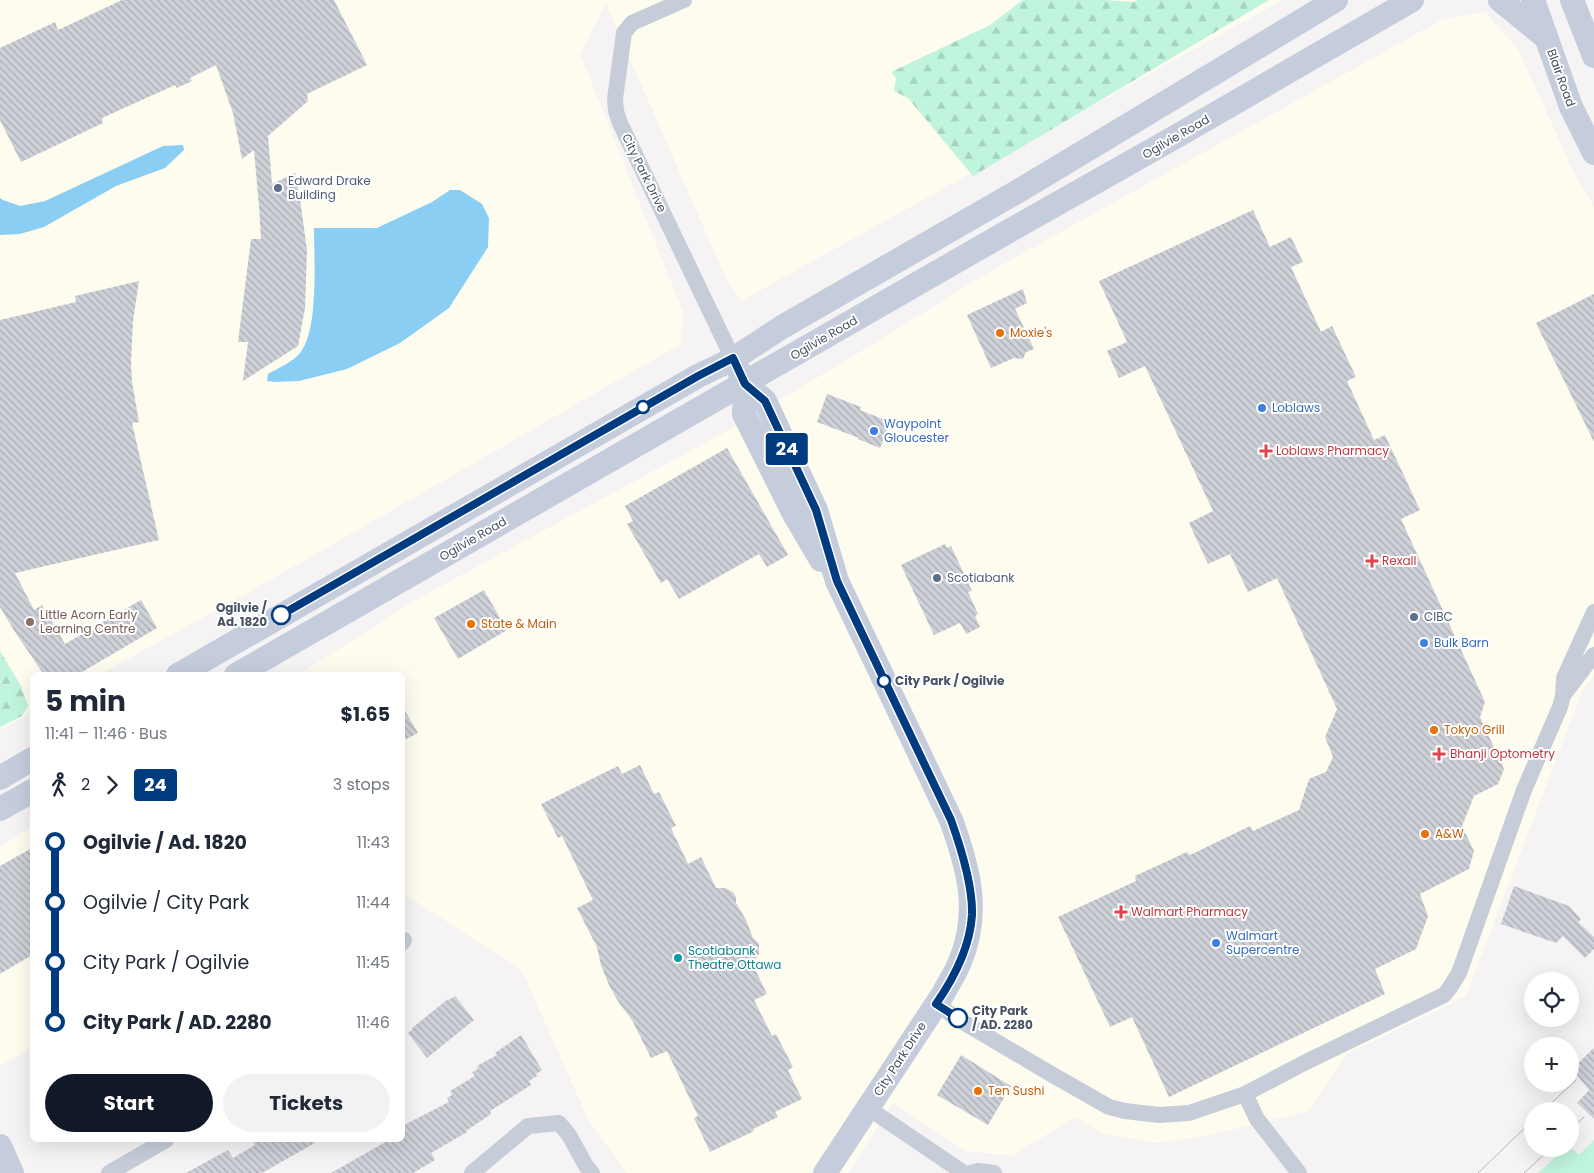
<!DOCTYPE html>
<meta charset="utf-8">
<style>
:root{--surface:#fff;--page:#f2f2f3;--text:#1f2937;--muted:#747a83;--accent:#111827}
body{margin:0;font-family:Poppins,sans-serif;background:var(--page);color:var(--text);height:100vh;display:flex;flex-direction:column;font-size:19px;white-space:nowrap}
*{box-sizing:border-box;margin:0}
p{font-size:16px;color:var(--muted)}
.icon{flex:none;width:28px;height:28px;fill:none;stroke:currentColor;stroke-width:2;stroke-linecap:round;stroke-linejoin:round}
.map{position:relative;flex:1;overflow:hidden}
.panel{position:absolute;left:30px;top:672px;width:375px;height:470px;display:flex;flex-direction:column;background:var(--surface);border-radius:8px;box-shadow:0 5px 20px #0002}
.panel>*{flex:none}
.badge{padding:0 10px;border-radius:4px;font-size:18px;line-height:32px}
.buttons{position:absolute;left:1524px;top:972px;display:grid;gap:10px}
.buttons a{display:grid;place-items:center;width:55px;height:55px;border-radius:50%;background:var(--surface);box-shadow:0 5px 20px #0002;font-size:25px}
.map>.badge{position:absolute;translate:-50% -50%;box-shadow:0 0 0 2px #fff}
.legs{display:flex;align-items:center;gap:8px;height:55px;padding:0 15px;font-size:16px}
.legs p{margin-inline-start:auto}
.headline{display:flex;align-items:center;justify-content:space-between;height:85px;padding:0 15px}
h1{font-size:28px;font-weight:700;line-height:38px}
.button{display:flex;gap:10px;margin-top:auto;padding:10px 15px}
.button a{flex:1;height:58px;border-radius:30px;background:var(--accent);color:#fff;font-size:20px;font-weight:700;line-height:58px;text-align:center}
.button a+a{background:var(--page);color:var(--text)}
ul{padding:0 15px;list-style:none}
li{display:flex;align-items:center;gap:18px;height:60px;font-size:19px}
li i{display:grid;place-items:center;width:8px;height:100%;margin:0 6px;background:currentColor}
li i::after{content:'';width:12px;height:12px;margin:-6px;border:4px solid;border-radius:50%;background:var(--surface)}
li p{margin-inline-start:auto}
li:first-child i{background:linear-gradient(#0000 50%,currentColor 0)}
li:last-child i{background:linear-gradient(currentColor 50%,#0000 0)}
.map>svg:first-child{display:block}
.commercial{fill:#fefcee}
.green{fill:#c0f4dc}
.forest{fill:url(#forest-firs)}
.water{fill:#8acef4}
.building{fill:url(#building-back-hatch)}
.lines{fill:none;stroke-linecap:round;stroke-linejoin:round}
.street{stroke:#c6cdd8;stroke-width:16}
.secondary{stroke:#c5ccdc;stroke-width:24}
.tram{stroke:#b4b6bd;stroke-width:1}
.line-1-casing{stroke:#fff;stroke-width:11}
.line-1{stroke:#003b80;stroke-width:8}
.service-dot{fill:#5c6f8a;stroke:#fff;stroke-width:2}
.food-dot{fill:#e8710a;stroke:#fff;stroke-width:2}
.stop-1-dot{fill:#fff;stroke:#003b80;stroke-width:2.5}
.shop-dot{fill:#3f7fe0;stroke:#fff;stroke-width:2}
.health-dot{fill:#e0444e;stroke:#fff;stroke-width:2}
.education-dot{fill:#8d6e63;stroke:#fff;stroke-width:2}
.culture-dot{fill:#0f9aa8;stroke:#fff;stroke-width:2}
.labels{text-anchor:middle;stroke-width:4;stroke-linejoin:round;paint-order:stroke}
.street-label{font-size:12px;fill:#485262;stroke:#fff}
.service-label{font-size:12px;fill:#4e5e75;stroke:#fff;text-anchor:start}
.food-label{font-size:12px;fill:#c56008;stroke:#fff;text-anchor:start}
.shop-label{font-size:12px;fill:#366cbe;stroke:#fff;text-anchor:start}
.health-label{font-size:12px;fill:#be3a42;stroke:#fff;text-anchor:start}
.stop-label{font-size:12px;font-weight:bold;fill:#485262;stroke:#fff;text-anchor:start}
.education-label{font-size:12px;fill:#785e54;stroke:#fff;text-anchor:start}
.culture-label{font-size:12px;fill:#0d838f;stroke:#fff;text-anchor:start}
</style>
<div class="map">
<svg width="1594" height="1173" viewBox="0 0 1594 1173">
<defs>
<pattern id="forest-firs" width="22" height="20" patternUnits="userSpaceOnUse" patternTransform="scale(1.25)"><rect width="22" height="20" fill="#c0f4dc"/><path d="M5 1l3.5 6h-7zM16 11l3.5 6h-7z" fill="#a6d3bf"/></pattern>
<pattern id="building-back-hatch" width="6" height="6" patternUnits="userSpaceOnUse" patternTransform="scale(1.25)"><rect width="6" height="6" fill="#cfd1d8"/><path d="M-1 5l2 2M0 0l6 6M5-1l2 2" fill="none" stroke="#aaacb3"/></pattern>
</defs>
<rect width="100%" height="100%" fill="#f5f3f3"/>
<!-- commercial -->
<path class="commercial" d="M0 0H1283L741 301 727 281 606 4 580 54 683 312 681 344 283 573 99 675H32V712L0 730Z
M1485 12 1518 49 1573 171 1594 207V675L1583 689 1466 996 1347 1054 1309 1111 1206 1136 1156 1143 1101 1133 1075 1117 1012 1156 966 1151 893 1103 848 1173H626L588 1119 522 971 403 893 402 675H298L419 598 727 431 842 363 989 272 1443 19Z
M32 827V1047L0 1066V846Z"/>
<!-- green -->
<path class="green" d="M1594 1140V1173H1538L1564 1149H1570V1147L1579 1155Z"/>
<!-- forest -->
<path class="forest" d="M1023 0H1106L1134 2 1137 0H1269L973 176 908 98 894 91 896 78 891 72 990 25Z
M0 651 21 686 28 706 22 716 0 727Z"/>
<!-- water -->
<path class="water" d="M183 145 184 150 165 168 116 186 44 227 20 234 0 235V198L3 200 20 206 45 201 163 146Z
M450 190H460L482 204 489 218 488 247 449 308 400 343 347 369 299 381 274 382 267 381 268 374C278 368 293 362 300 353 319 330 314 259 314 228H377L432 202Z"/>
<!-- building -->
<path class="building" d="M122 0H334L367 65 307 94 308 101 268 136 272 184 295 173 299 192 307 250 305 308 298 346 243 381 248 342H238L251 239H261L259 206 254 150 242 159 233 113 216 65 190 78 192 81 177 88 175 85 102 118 103 123 21 162 0 120V48L55 22 58 30Z
M1253 210 1270 247 1291 237 1303 262 1291 267 1321 332 1332 326 1356 377 1347 381 1374 440 1385 435 1420 510 1401 519 1485 702 1480 717 1504 769 1498 784 1474 796 1462 826 1474 851 1469 869 1420 894 1428 916 1416 949 1375 969 1385 994 1169 1097 1132 1017 1110 1027 1058 917 1136 881 1135 876 1187 852 1190 855 1250 826 1253 831 1299 810 1309 779 1326 772 1333 757 1325 737 1337 709 1277 578 1248 592 1230 554 1208 564 1189 523 1213 511 1145 366 1119 378 1107 351 1127 342 1099 281Z
M139 281 133 321 131 362 132 382 139 422 132 423 159 540 15 573 34 610 42 605 65 644 141 600 157 628 77 675H44L15 632 0 607V320L76 302 75 296Z
M1023 289 1027 303 1015 309 1034 349 1026 352 1023 359 1014 358 991 368 967 315Z
M1594 294V442L1536 323Z
M827 394 861 407 860 410 890 422 880 448 858 439 859 438 817 422Z
M727 448 788 555 767 567 759 554 679 599 667 579 661 583 627 524 633 521 625 506Z
M945 544 947 548 951 546 972 591 968 592 978 614 975 616 980 627 966 634 960 623 934 635 901 565Z
M484 590 507 630 458 659 434 618Z
M402 706 418 733 402 741Z
M640 765 654 794 659 792 676 826 671 828 688 864 701 857 716 888H725L733 892 736 897V903L746 920 753 938 759 944V954L752 963 767 994 754 1000 772 1036 776 1034 793 1067 788 1070 802 1099 775 1112 778 1117 753 1129 754 1131 710 1152 694 1118 698 1116 667 1051 651 1058 632 1020 619 1003 609 985 601 965 597 947 577 908 593 900 562 836 558 838 541 804 618 766 622 774Z
M32 848V955L0 974V866Z
M1514 886 1569 906 1581 919 1578 922 1594 937V949L1585 958 1563 936 1556 943 1501 924Z
M455 996 474 1020 427 1058 408 1033 413 1029 412 1028 448 999 449 1000Z
M521 1035 542 1070 536 1074 537 1076 529 1081 531 1085 490 1111 491 1114 466 1131 467 1132 431 1153 435 1160 413 1173H331L389 1140H402V1126L449 1102 447 1098 452 1095 450 1091 475 1076 472 1072 478 1069 477 1066 497 1055 495 1053Z
M1594 1048V1119L1577 1103 1589 1090 1572 1069Z
M961 1055 1011 1086 988 1125 937 1095Z
M252 1140H320L262 1173H186L228 1150 233 1158 255 1145Z"/>
<g class="lines">
<!-- street -->
<path class="street" d="M684 0 632 23 624 33 615 99 616 111 620 123 733 359
M1564 694 1594 655
M402 943 404 940
M936 1004 958 1019 1051 1074 1109 1107 1125 1111 1159 1115 1189 1113 1245 1094 1306 1062 1444 995 1449 989 1459 973 1524 790 1560 707 1563 696 1564 678 1594 612
M1245 1094 1257 1119 1299 1173
M868 1108 964 1173
M109 1173 166 1140
M472 1173 528 1126 559 1123 569 1135 586 1166 592 1173
M971 1173 978 1171 994 1173"/>
<!-- secondary -->
<path class="secondary" d="M1500 0 1544 36
M1533 0 1571 107 1594 153
M1572 0 1594 56
M739 371 745 384 765 401 816 510 837 581 951 820C969 869 981 914 959 964 955 974 948 984 943 994L825 1173
M745 384 744 414 794 514 821 560
M178 675 698 376 733 359 782 327 1015 193 1336 0
M236 675 1002 235 1177 136 1412 0
M0 778 32 759
M0 809 32 791
M0 1146 12 1173"/>
<!-- tram -->
<path class="tram" d="M1543 1111 1576 1080
M1570 1130 1584 1117
M1478 1173 1532 1121
M1524 1173 1550 1149"/>
</g>
<g class="lines">
<!-- line-1 casing -->
<g class="line-1-casing">
<path id="line-1" d="M281 615 698 376 733 358 745 384 765 401 816 510 837 581 951 820C961 848 973 885 972 915 970 947 954 978 936 1004L958 1018"/>
</g>
<!-- line-1 -->
<use href="#line-1" class="line-1"/>
</g>
<!-- markers -->
<g class="service-dot">
<circle cx="278" cy="188" r="5"/>
<circle cx="937" cy="578" r="5"/>
<circle cx="1414" cy="617" r="5"/>
</g>
<g class="food-dot">
<circle cx="1000" cy="333" r="5"/>
<circle cx="471" cy="624" r="5"/>
<circle cx="1434" cy="730" r="5"/>
<circle cx="1425" cy="834" r="5"/>
<circle cx="978" cy="1091" r="5"/>
</g>
<g class="stop-1-dot">
<circle cx="643" cy="407" r="6"/>
<circle cx="281" cy="615" r="9"/>
<circle cx="884" cy="681" r="6"/>
<circle cx="958" cy="1018" r="9"/>
</g>
<g class="shop-dot">
<circle cx="1262" cy="408" r="5"/>
<circle cx="874" cy="431" r="5"/>
<circle cx="1424" cy="643" r="5"/>
<circle cx="1216" cy="943" r="5"/>
</g>
<g class="health-dot">
<path d="M1263.5 443.5h5v5h5v5h-5v5h-5v-5h-5v-5h5z"/>
<path d="M1369.5 553.5h5v5h5v5h-5v5h-5v-5h-5v-5h5z"/>
<path d="M1436.5 746.5h5v5h5v5h-5v5h-5v-5h-5v-5h5z"/>
<path d="M1118.5 904.5h5v5h5v5h-5v5h-5v-5h-5v-5h5z"/>
</g>
<circle class="education-dot" cx="30" cy="622" r="5"/>
<circle class="culture-dot" cx="678" cy="958" r="5"/>
<g class="labels">
<!-- street labels -->
<g class="street-label">
<text transform="translate(1561 78) rotate(70)" y="4">Blair Road</text>
<text transform="translate(1176 137) rotate(-30)" y="4">Ogilvie Road</text>
<text transform="translate(644 173) rotate(64)" y="4">City Park Drive</text>
<text transform="translate(824 338) rotate(-30)" y="4">Ogilvie Road</text>
<text transform="translate(473 539) rotate(-30)" y="4">Ogilvie Road</text>
<text transform="translate(900 1059) rotate(-57)" y="4">City Park Drive</text>
</g>
<!-- service labels -->
<g class="service-label">
<text x="288" y="185">Edward Drake<tspan x="288" dy="14">Building</tspan></text>
<text x="947" y="582">Scotiabank</text>
<text x="1424" y="621">CIBC</text>
</g>
<!-- food labels -->
<g class="food-label">
<text x="1010" y="337">Moxie's</text>
<text x="481" y="628">State &amp; Main</text>
<text x="1444" y="734">Tokyo Grill</text>
<text x="1435" y="838">A&amp;W</text>
<text x="988" y="1095">Ten Sushi</text>
</g>
<!-- shop labels -->
<g class="shop-label">
<text x="1272" y="412">Loblaws</text>
<text x="884" y="428">Waypoint<tspan x="884" dy="14">Gloucester</tspan></text>
<text x="1434" y="647">Bulk Barn</text>
<text x="1226" y="940">Walmart<tspan x="1226" dy="14">Supercentre</tspan></text>
</g>
<!-- health labels -->
<g class="health-label">
<text x="1276" y="455">Loblaws Pharmacy</text>
<text x="1382" y="565">Rexall</text>
<text x="1450" y="758">Bhanji Optometry</text>
<text x="1131" y="916">Walmart Pharmacy</text>
</g>
<!-- stop labels -->
<g class="stop-label">
<text x="267" y="612" text-anchor="end">Ogilvie /<tspan x="267" dy="14">Ad. 1820</tspan></text>
<text x="895" y="685">City Park / Ogilvie</text>
<text x="972" y="1015">City Park<tspan x="972" dy="14">/ AD. 2280</tspan></text>
</g>
<!-- education labels -->
<g class="education-label">
<text x="40" y="619">Little Acorn Early<tspan x="40" dy="14">Learning Centre</tspan></text>
</g>
<!-- culture labels -->
<g class="culture-label">
<text x="688" y="955">Scotiabank<tspan x="688" dy="14">Theatre Ottawa</tspan></text>
</g>
</g>
</svg>
<div class="buttons">
<a><svg class="icon" aria-label="locate" viewBox="0 0 24 24"><circle cx="12" cy="12" r="6"/><path d="M12 2v4M12 18v4M2 12h4M18 12h4"/></svg></a>
<a>+</a>
<a>−</a>
</div>
<b class="badge" style="left:787px;top:449px;background:#003b80;color:#fff">24</b>
<section class="panel">
<div class="headline"><div><h1>5 min</h1><p>11:41 – 11:46 · Bus</p></div><b>$1.65</b></div>
<div class="legs"><svg class="icon" aria-label="walk" viewBox="0 0 24 24"><circle cx="13" cy="4" r="2"/><path d="M13 8l-2 6 4 7M11 14l-3 7M7 12l3-4h3l4 4"/></svg>2<svg class="icon" aria-label="forward" viewBox="0 0 24 24"><path d="M9 5l7 7-7 7"/></svg><b class="badge" style="background:#003b80;color:#fff">24</b><p>3 stops</p></div>
<ul>
<li><i style="color:#003b80"></i><b>Ogilvie / Ad. 1820</b><p>11:43</p></li>
<li><i style="color:#003b80"></i><span>Ogilvie / City Park</span><p>11:44</p></li>
<li><i style="color:#003b80"></i><span>City Park / Ogilvie</span><p>11:45</p></li>
<li><i style="color:#003b80"></i><b>City Park / AD. 2280</b><p>11:46</p></li>
</ul>
<div class="button"><a>Start</a><a>Tickets</a></div>
</section>
</div>
